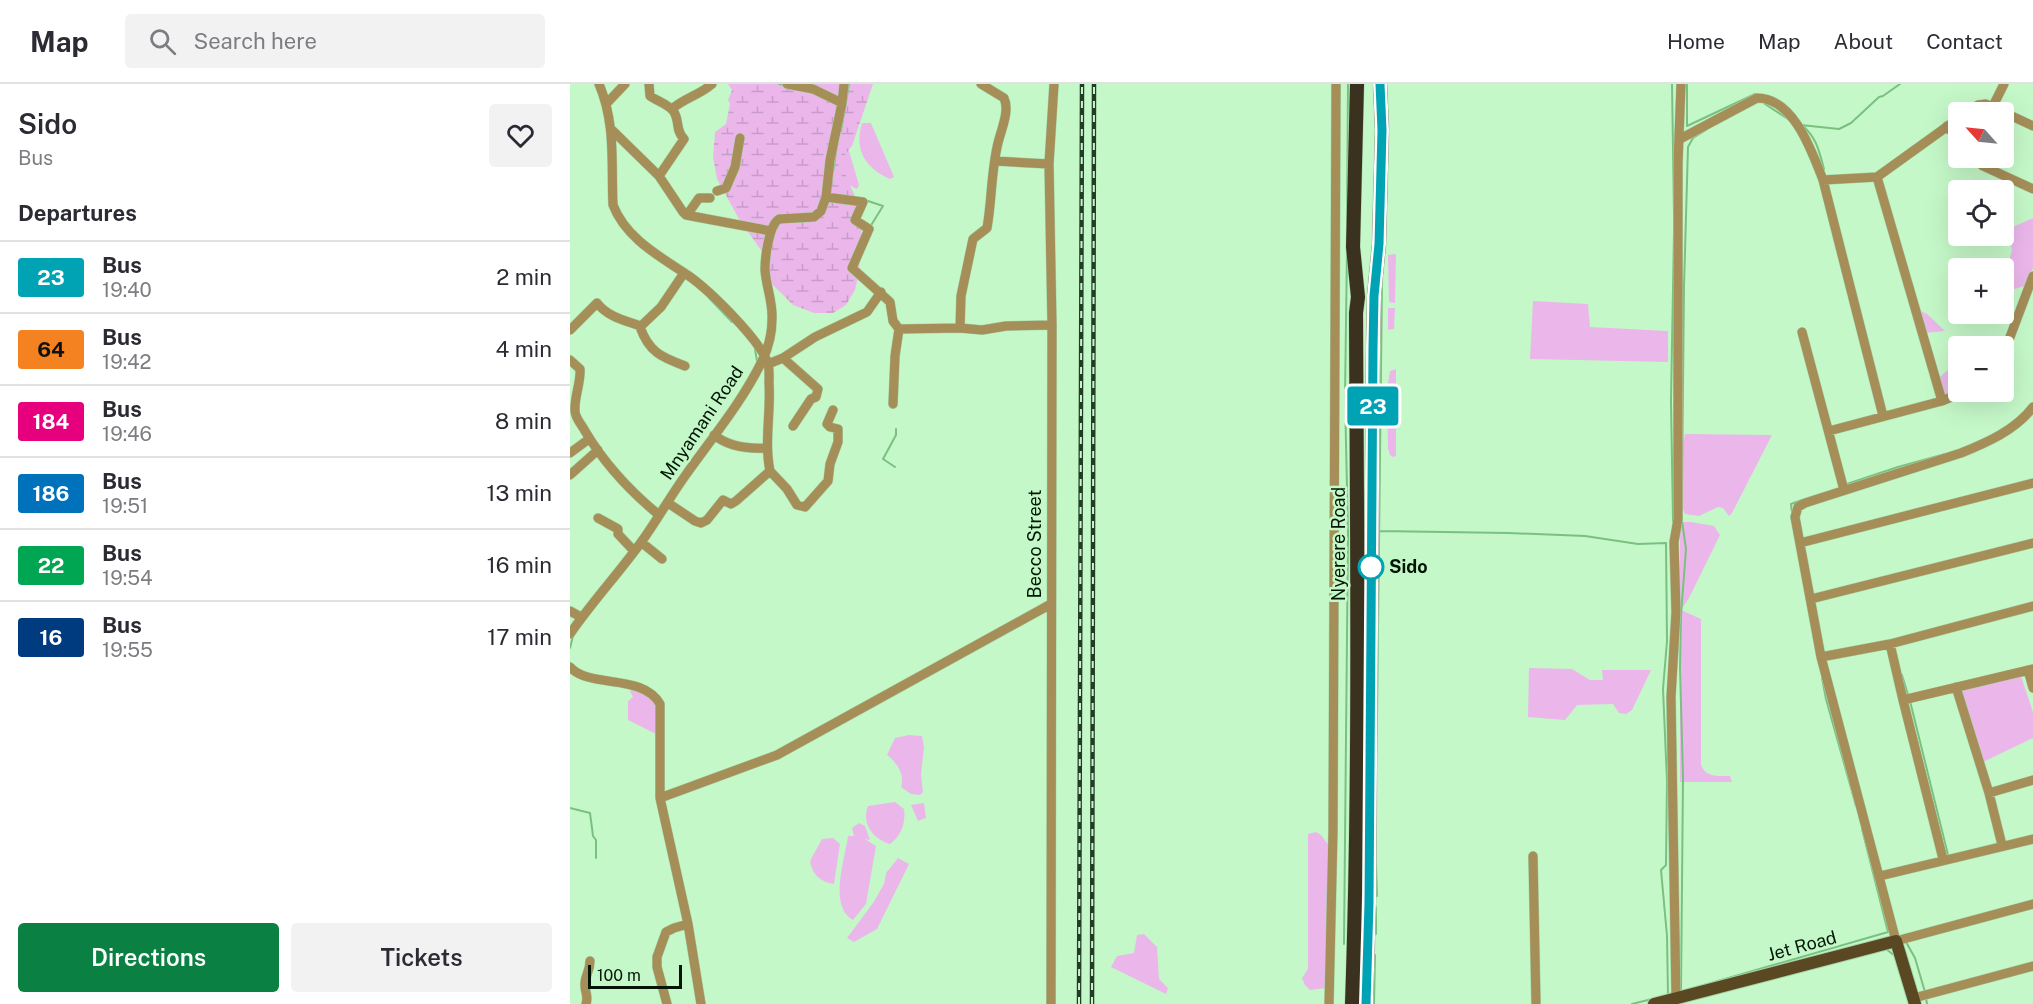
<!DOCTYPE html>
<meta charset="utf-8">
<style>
:root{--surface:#fff;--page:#f2f2f3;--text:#2b2b33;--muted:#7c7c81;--line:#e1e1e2;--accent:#0b8043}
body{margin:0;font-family:"Public Sans",sans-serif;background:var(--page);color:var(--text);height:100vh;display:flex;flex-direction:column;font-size:22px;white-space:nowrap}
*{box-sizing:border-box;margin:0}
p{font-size:20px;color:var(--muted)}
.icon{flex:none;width:33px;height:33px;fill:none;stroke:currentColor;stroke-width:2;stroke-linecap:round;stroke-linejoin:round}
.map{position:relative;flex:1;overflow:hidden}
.drawer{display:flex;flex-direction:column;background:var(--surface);width:570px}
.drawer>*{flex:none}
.badge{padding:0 12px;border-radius:4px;font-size:21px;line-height:39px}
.needle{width:39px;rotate:297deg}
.fabs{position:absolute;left:1378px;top:18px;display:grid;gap:12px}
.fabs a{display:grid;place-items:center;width:66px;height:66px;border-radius:6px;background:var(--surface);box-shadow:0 6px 24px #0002;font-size:30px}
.scale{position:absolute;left:18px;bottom:15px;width:94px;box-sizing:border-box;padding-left:6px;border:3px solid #031505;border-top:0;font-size:16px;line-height:21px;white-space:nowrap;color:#031505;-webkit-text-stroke:4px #c5f8c8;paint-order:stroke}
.map>.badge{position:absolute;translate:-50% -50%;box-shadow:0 0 0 3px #fff}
h2{padding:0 18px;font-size:22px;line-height:54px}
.round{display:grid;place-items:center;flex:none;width:63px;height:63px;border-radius:6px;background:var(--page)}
.headline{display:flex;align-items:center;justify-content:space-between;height:102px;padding:0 18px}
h1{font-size:28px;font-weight:600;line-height:45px}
.cta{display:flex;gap:12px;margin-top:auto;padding:12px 18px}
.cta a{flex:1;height:69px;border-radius:6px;background:var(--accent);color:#fff;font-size:24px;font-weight:600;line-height:69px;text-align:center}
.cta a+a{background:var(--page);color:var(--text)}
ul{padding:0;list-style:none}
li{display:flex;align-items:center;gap:18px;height:72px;padding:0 18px;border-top:2px solid var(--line)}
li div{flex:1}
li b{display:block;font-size:22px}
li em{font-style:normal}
li .badge{min-width:66px;font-weight:700;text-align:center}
header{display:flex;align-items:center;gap:36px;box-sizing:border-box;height:84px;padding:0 30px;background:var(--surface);border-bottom:2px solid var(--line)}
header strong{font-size:28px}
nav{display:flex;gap:33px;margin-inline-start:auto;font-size:21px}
.search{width:420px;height:54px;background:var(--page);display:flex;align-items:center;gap:15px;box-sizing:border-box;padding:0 21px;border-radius:6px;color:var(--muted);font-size:22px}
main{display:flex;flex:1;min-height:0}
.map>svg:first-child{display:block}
.green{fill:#ebb7eb}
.wetland{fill:url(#wetland-marsh)}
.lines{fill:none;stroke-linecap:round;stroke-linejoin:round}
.stream{stroke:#7ac081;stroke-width:2}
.minor-casing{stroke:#a6d4a9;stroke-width:10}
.major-casing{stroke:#a6d4a9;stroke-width:14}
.highway-casing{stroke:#a6d4a9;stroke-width:15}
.minor{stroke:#a68e58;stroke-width:9}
.major{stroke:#594822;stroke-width:12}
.highway{stroke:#3a321e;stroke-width:14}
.rail-casing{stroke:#243c26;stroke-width:4.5}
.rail{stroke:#c5f8c8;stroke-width:2;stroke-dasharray:7;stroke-linecap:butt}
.line-casing{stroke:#fff;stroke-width:14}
.line{stroke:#00a3b4;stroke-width:9}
.stop-dot{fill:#fff;stroke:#00a3b4;stroke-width:3}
.labels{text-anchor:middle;stroke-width:5;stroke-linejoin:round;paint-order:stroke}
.street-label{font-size:18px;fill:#031505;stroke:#c5f8c8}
.stop-label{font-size:18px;font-weight:bold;fill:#031505;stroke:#c5f8c8;text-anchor:start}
</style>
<header>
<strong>Map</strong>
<div class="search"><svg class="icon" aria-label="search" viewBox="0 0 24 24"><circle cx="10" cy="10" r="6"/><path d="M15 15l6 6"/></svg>Search here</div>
<nav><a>Home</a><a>Map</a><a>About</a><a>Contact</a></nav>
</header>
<main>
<section class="drawer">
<div class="headline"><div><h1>Sido</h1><p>Bus</p></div><a class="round"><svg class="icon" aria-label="heart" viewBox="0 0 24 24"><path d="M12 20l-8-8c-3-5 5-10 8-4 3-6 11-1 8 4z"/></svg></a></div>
<h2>Departures</h2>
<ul>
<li><span class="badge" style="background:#00a3b4;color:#fff">23</span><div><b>Bus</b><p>19:40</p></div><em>2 min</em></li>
<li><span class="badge" style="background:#f58220;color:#111">64</span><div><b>Bus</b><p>19:42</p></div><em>4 min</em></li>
<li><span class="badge" style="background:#e6007e;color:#fff">184</span><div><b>Bus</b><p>19:46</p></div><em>8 min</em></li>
<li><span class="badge" style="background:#0072bc;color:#fff">186</span><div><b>Bus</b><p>19:51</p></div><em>13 min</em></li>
<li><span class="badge" style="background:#00a651;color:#fff">22</span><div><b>Bus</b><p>19:54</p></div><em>16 min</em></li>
<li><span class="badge" style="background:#003b80;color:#fff">16</span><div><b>Bus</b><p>19:55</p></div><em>17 min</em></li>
</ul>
<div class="cta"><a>Directions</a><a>Tickets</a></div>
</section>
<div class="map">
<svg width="1463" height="920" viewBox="0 0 1463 920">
<defs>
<pattern id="wetland-marsh" width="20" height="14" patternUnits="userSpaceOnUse" patternTransform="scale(1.5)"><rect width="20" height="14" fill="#ebb7eb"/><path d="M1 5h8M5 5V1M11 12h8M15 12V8" fill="none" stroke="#c89cc8"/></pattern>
</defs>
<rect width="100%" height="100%" fill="#c5f8c8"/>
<!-- green -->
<path class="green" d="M292 39H301L324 93 320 95C295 84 284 66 292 39Z
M275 53 289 101 287 105 272 97Z
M1463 134V184L1455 202 1437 207 1434 205V196L1442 166 1441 161 1420 160V154L1425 152H1434V147Z
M826 170 825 219 819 218 818 171Z
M963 217 1018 220 1020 243 1098 247V278L960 275Z
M818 224H825L824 245 818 246Z
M1351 227 1357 230 1375 247 1355 249Z
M826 285V372L823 373 820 371 818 364 817 306 820 287Z
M1379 285 1382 287 1389 286V305L1379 311 1374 310 1370 293Z
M1115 350 1202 351 1162 429 1159 432 1153 424 1148 423 1129 432 1115 430C1104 407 1110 375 1115 350Z
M1110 438H1121L1144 442 1150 451 1119 514 1111 526 1131 535V681C1136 694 1149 692 1160 692L1162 698H1110Z
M959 584 1002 585 1020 596H1033L1032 586H1081L1062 626 1056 630 1049 629 1043 620 1007 621 995 636 958 633Z
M1451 592 1463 628V654L1413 678 1389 605Z
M64 605 79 610 86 621V650L58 636V617L63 613 60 607Z
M339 651 352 652 354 663 351 691 353 708 350 711 341 710 331 703C335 690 327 679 317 671L325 654Z
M325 718 334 725C336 739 331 752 320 760 303 755 291 739 298 722Z
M354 719 356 734 348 737 341 721Z
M289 739 295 742 300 756 295 755 306 762 296 820 283 836C258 822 275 775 278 752H284L282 744Z
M746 748 751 751 760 763 764 903 740 906 735 901 732 894 738 885V750Z
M263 754 270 760 264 800C250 798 242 790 240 777L252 755Z
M328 774 339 780 307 845 284 858 277 854 303 819 314 800 316 789Z
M574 850 587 863 589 895 598 904 596 910 541 883 547 872 564 869 567 851Z"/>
<!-- wetland -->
<path class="wetland" d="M158 0H303L282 62 274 72V87L286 115 292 141 289 188 285 206 276 221 263 229H244L223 221 197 195 193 169 169 135 147 95 143 73 145 48 156 40 160 20 158 16 162 6Z"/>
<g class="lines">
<!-- stream -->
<path class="stream" d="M209 0 215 1
M1102 0 1104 131
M1117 0V42L1185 10 1195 12
M1195 20 1218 35
M1231 41 1269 45 1281 39 1309 13 1313 12 1330 0
M1232 41C1247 54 1249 67 1254 85
M271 47 279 0
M263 88 267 61
M295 116 313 122 300 143
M777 138 778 0
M139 214 162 238
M185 265 187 277
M325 383 313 375 326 351V345
M1112 401 1114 202 1118 63 1123 54 1136 46
M1274 401 1328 383 1375 370
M1222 429 1221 420 1232 416
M1103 437 1101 317 1104 148
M809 447 938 449 1015 452 1068 460 1096 459 1097 557 1093 605 1097 697 1096 781 1091 786 1097 852 1098 911
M0 564 3 552
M1332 591 1338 611
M1252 594 1256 615 1286 722
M1340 617 1378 771
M807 633 812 198
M0 724 20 729 23 752 26 756V774
M806 781 807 812
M806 850V823
M1336 858 1345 874 1355 908
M774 860 778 450 775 313 777 165
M1316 865 1325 872
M1120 905 1318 848 1292 745
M1111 907 1113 693 1110 584 1111 531 1116 465 1112 437
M1356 914 1357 920
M804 920 805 871
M1062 920 1082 915"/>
<!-- minor casing -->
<g class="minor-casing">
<path id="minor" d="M29 0C46 40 41 79 43 121 56 155 91 173 119 192 140 207 187 253 197 277 200 283 199 292 199 299 201 329 194 358 200 387
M79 0 80 12C87 17 100 21 104 28 110 38 105 46 114 55L89 92
M217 0 243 5 272 19
M37 19 55 0
M1423 22 1434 0
M102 25C114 14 130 11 142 0
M1398 28 1408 21 1416 20 1463 42
M1377 42 1389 57
M42 46 89 92 113 128 116 131 201 147
M1110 55 1187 14C1224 14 1242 68 1253 96L1313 332
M1403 74 1413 82 1463 105
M425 77 479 80
M1307 93 1372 317
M1253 96 1307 93 1389 34
M147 107 156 104 165 83 170 54
M256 113 293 118 285 136 299 145 282 184 320 218 323 237 329 245
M117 131 129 114H140
M114 189 91 223 70 243C79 268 91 273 115 282
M390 244 391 212 403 155 417 144C422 116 421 87 428 59 431 46 440 27 434 14L411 0
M329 245 390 244 412 246 436 242 482 241
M0 246 27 219C38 233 54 236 70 242
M1232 248 1274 406
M1434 269 1463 192
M213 274 248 305 246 313 241 315 223 342
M0 276 10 285C11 299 4 313 5 327 5 334 12 341 15 347 34 379 61 408 89 431
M198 280 213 274 245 253 297 228 311 208
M323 320 325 272 329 245
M1463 323C1446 346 1416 359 1391 369L1235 419 1228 423 1225 433 1251 573 1326 857 1463 820
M1259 347 1372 317 1393 308
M144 351C159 363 179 365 197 364
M0 369 19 355
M200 387 217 405 227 421 235 423 258 397 260 380 268 358V345L260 343 257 340 263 326
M0 391 28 366
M98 419 125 437 131 439 137 436 153 416 161 420 166 417 200 387
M28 434 48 445V450L64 467
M71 458 92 475
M1230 459 1463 399
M1241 515 1463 459
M0 527 11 533
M0 550C22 518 49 489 72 457 87 436 100 413 115 392 142 354 173 317 193 275 199 262 202 250 202 235 203 218 196 202 195 186 195 173 199 141 209 135L244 133 251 127 256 113 260 76 272 19 274 0
M1320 560 1333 616 1373 775
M1251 573 1320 560 1463 522
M0 583C20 605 72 589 90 620V714L118 840 131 920
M1458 586 1463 604
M1386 603 1419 709 1432 761
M1333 616 1463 585
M1419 709 1463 696
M90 714 207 671 481 520
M963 772 966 920
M1310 792 1463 755
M1106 913 1101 613 1106 528 1104 458 1108 435V79L1111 0
M1344 914 1463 882
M16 920C19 911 14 907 15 899 15 891 20 888 20 877
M97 920 87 883V873L96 848 104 844 118 840
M481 920 482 241 479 80 484 0
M759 920 763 747 766 0"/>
</g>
<!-- major casing -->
<g class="major-casing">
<path id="major" d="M1084 920 1326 857 1345 920"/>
</g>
<!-- highway casing -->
<g class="highway-casing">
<path id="highway" d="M782 920C790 690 787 459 786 229L788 213 783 163 787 0
M796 920 799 819 803 264 804 212 809 160 812 46 810 0"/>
</g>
<!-- minor -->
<use href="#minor" class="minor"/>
<!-- major -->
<use href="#major" class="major"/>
<!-- highway -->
<use href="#highway" class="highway"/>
<!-- rail casing -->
<g class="rail-casing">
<path id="rail" d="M509 920 512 0
M522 920 524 0"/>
</g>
<!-- rail -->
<use href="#rail" class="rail"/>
</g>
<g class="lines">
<!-- line casing -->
<g class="line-casing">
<path id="line" d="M796 920 799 819 803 264 804 212 809 160 812 46 810 0"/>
</g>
<!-- line -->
<use href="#line" class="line"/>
</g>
<!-- markers -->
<circle class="stop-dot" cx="801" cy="483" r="12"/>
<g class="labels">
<!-- street labels -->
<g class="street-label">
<text transform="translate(132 339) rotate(-56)" y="6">Mnyamani Road</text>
<text transform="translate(465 460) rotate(-90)" y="6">Becco Street</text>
<text transform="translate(769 460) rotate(-90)" y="6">Nyerere Road</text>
<text transform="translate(1232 862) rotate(-15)" y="6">Jet Road</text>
</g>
<!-- stop labels -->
<g class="stop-label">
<text x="819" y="489">Sido</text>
</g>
</g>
</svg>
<div class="fabs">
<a><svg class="needle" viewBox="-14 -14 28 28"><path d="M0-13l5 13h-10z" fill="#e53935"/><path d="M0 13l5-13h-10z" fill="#7c7c81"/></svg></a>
<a><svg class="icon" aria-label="locate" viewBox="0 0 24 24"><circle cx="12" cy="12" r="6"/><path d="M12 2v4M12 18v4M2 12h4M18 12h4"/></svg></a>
<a>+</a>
<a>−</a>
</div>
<div class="scale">100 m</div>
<b class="badge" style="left:803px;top:322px;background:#00a3b4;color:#fff">23</b>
</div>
</main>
